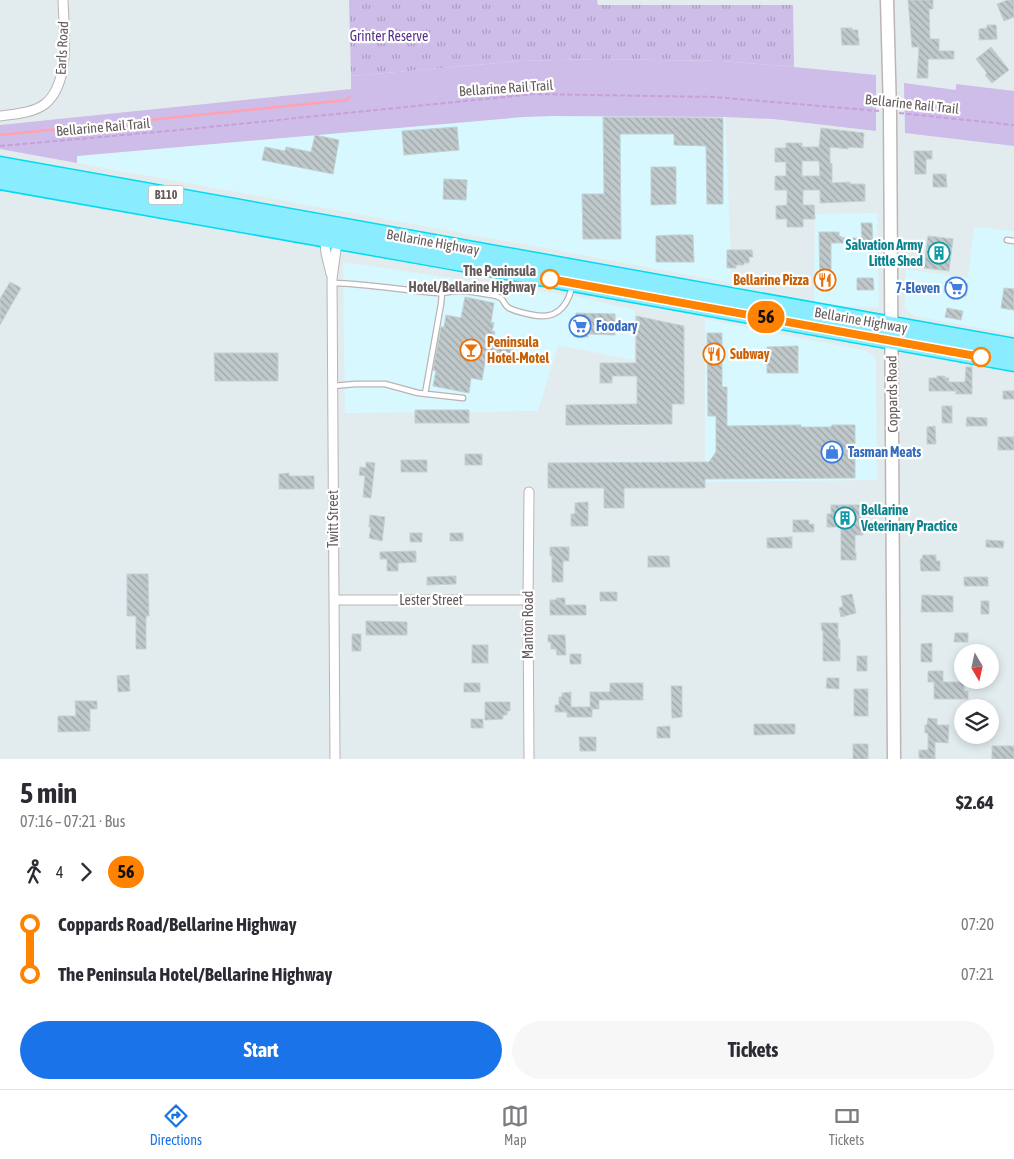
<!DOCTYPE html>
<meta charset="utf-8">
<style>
:root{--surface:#fff;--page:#f7f7f7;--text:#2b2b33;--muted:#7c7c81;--line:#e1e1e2;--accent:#1a73e8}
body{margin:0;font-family:"Asap Condensed",sans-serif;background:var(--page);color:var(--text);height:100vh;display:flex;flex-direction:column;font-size:19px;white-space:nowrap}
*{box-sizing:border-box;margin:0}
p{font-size:16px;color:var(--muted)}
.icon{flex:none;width:28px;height:28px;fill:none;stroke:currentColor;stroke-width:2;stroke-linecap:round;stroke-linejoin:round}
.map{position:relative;height:759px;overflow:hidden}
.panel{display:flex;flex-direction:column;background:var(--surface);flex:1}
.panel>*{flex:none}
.badge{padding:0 10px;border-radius:16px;font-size:18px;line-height:32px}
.needle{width:32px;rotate:171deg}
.controls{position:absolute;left:954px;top:644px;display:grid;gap:10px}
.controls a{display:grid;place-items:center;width:45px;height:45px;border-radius:50%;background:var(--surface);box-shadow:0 2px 8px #0003;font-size:25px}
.map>.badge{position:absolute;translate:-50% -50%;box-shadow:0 0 0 2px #fff}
.legs{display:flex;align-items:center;gap:8px;height:55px;padding:0 20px;font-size:16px}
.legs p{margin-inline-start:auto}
.overview{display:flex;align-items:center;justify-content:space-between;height:85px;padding:0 20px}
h1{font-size:28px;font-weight:700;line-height:38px}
.cta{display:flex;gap:10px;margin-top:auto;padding:10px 20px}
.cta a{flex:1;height:58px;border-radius:30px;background:var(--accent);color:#fff;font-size:20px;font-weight:700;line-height:58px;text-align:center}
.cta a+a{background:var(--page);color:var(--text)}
ul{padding:0 20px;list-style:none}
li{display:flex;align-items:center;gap:18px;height:50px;font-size:19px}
li i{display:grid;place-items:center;width:8px;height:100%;margin:0 6px;background:currentColor}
li i::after{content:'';width:12px;height:12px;margin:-6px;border:4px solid;border-radius:50%;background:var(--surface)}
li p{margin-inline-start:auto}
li:first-child i{background:linear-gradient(#0000 50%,currentColor 0)}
li:last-child i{background:linear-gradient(currentColor 50%,#0000 0)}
.tabs{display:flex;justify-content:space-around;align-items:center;height:70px;border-top:1px solid var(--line);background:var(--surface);font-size:14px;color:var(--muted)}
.tabs a{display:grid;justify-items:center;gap:2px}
.tabs .active{color:var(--accent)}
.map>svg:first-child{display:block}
.commercial{fill:#d7f8ff}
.grass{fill:#cebde8}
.park{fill:url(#park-tufts)}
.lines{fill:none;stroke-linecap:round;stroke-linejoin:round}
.stream{stroke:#ffa2b1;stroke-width:2.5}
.building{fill:url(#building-back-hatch);stroke:#c0d2d4;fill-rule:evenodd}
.lane-casing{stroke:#bbb3b3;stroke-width:7}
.street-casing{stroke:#bbb3b3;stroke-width:11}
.secondary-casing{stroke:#beb4b4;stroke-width:15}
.highway-casing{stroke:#00dbf1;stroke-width:19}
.path{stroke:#c79fdb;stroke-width:2;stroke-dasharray:5 2.5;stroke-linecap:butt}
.lane{stroke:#fff;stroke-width:4.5}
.street{stroke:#fff;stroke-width:9}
.secondary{stroke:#fff;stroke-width:12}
.highway{stroke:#89edff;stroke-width:16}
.line-1-casing{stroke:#fff;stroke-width:11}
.line-1{stroke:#ff8200;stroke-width:8}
.stop-1-dot{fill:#fff;stroke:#ff8200;stroke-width:2.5}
.labels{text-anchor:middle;stroke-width:4.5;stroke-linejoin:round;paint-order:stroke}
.shield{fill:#fff;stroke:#928c8c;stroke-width:1}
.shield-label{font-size:12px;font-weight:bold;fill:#645a5b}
.park-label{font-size:14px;fill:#5a308d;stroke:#fff}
.street-label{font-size:14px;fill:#645a5b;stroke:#fff}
.culture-label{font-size:14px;font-weight:bold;fill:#0d838f;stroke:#fff;text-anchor:end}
.stop-label{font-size:14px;font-weight:bold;fill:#645a5b;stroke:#fff;text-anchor:end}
.food-label{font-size:14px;font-weight:bold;fill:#c56008;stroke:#fff;text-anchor:start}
.shop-label{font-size:14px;font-weight:bold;fill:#366cbe;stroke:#fff;text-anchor:start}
</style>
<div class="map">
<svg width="1014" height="759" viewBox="0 0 1014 759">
<defs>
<pattern id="park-tufts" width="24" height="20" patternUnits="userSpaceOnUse" patternTransform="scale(1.25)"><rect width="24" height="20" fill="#cebde8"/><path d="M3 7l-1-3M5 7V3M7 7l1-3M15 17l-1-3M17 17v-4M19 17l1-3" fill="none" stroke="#ab9dbf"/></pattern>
<pattern id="building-back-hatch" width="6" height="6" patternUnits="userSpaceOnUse" patternTransform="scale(1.25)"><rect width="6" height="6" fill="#bfc8ca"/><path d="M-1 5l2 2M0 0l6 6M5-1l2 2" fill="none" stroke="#9fa5a7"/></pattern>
</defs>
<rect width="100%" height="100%" fill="#e2ecef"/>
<!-- commercial -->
<path class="commercial" d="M553 116 725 117 732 283 545 248 77 163V156L523 117Z
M877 213 879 308 814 304 815 214Z
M974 227 1014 231V334L914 316 905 309V269L968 278Z
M343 262 573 296 635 310 634 360 558 345 538 411 345 413Z
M705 319 867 351 876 359 877 480 705 482Z"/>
<!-- grass -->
<path class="grass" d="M599 59 722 61 794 67 876 75V131L773 119 725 117 553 116 523 117 77 156V163L0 149V125L351 89V76L520 61Z
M904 83 956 90V84L1014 91V146L905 133Z"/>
<!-- park -->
<path class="park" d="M349 0H597L598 5H793L794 67 722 61 599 59 520 61 351 76Z"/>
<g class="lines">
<!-- stream -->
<path class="stream" d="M0 135 347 100 349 97"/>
</g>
<!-- building -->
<path class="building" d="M908 0H933V9H929L930 39H939V51H954V59H928V78H917L919 47H912Z
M1008 0H1014V17L1004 21 997 4Z
M987 25H996L997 39 979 40V29L987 28Z
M841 28H852V30H858V38H859V45H842Z
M991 47 1009 70 992 83 985 75 987 73 976 59Z
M603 117 723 118V204H707L706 146 674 145V134H620L621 239H583L582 194H604Z
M457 127 459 150 404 155 402 131Z
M821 128 864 133 863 148 848 147V149L830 147V163L832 164V183L850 182V184H865V201L820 203V190H803V205H814L815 219H803V227H787V219H776V206L787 205V190H775V176H786V162H775V148H786V143H802V147H819ZM802 161H819L820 176H802Z
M315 135 339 140 333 174 262 160 265 147 285 151 286 147 311 152Z
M914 151H932V159H926V174H915Z
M651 167H676V204L651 205Z
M933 174H946L947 187H933Z
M444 179 467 180 466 200 443 199Z
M861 223H872L873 248 850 249V243H831V282H820L819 232H839V236L850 240V238H862Z
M673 235H693L694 262H656V236Z
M928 236 953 239 949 271 924 268Z
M727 250H752L753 257H749V263H744V265H736V268H727Z
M857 278H873L874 290H857Z
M946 281 968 284 966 296 944 292Z
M10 282 21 288 0 325V299Z
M1004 288 1014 289V310L1001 308Z
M465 297 494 303 491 322 494 323 492 331 495 332 494 337 514 341 511 360 486 356 482 380 471 378 469 393 433 386 436 371 433 370 441 327H444L446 315 461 318Z
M947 308 963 311 961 320 945 317Z
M576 313 615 314V335L588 334V337H574V319H576Z
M636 316 684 326V404H672V424L566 425V405L637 404V376H612V383H600V363H636Z
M707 333H722V387H727V426L801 425V427H831L832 425H855V478L705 479V488H624V508H604V488H548V463L709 462 716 452V416H708Z
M798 346V373H767V347Z
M214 353H278V381H215Z
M966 367H972V394H956V391H929V378H937V376H945V378H949L948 382H965Z
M1003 391H1014V399H1003Z
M942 406H952V423H942Z
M415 410H469V423H415Z
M967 417 987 418V426H966Z
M935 426 936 444H927V427Z
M998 437H1014V450H998Z
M465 454H482V465H465Z
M401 460H427V472H401Z
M366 462 375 463 371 498 363 497 365 476 359 475 360 467 366 468Z
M289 473V476H314V489H279V474Z
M588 502V526H571V514H575V503Z
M831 505H862L866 509 862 513V521L865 523 862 527 863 535H855V553H856V560H841V527H827V514H831Z
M370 515 385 517 382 541 369 538 371 527H369Z
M793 520H809V524H814V532H793Z
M410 533H422V542H410Z
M450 533H463V541H450Z
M792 537V548H767V538Z
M986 540 1004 541 1003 548 986 547Z
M550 547H569V561H563V582H552V556H550Z
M416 551V562L398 563V571H387V559H380V552Z
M923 555H936V561H940V571H921L920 559H922Z
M648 556H669L670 567H648Z
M127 574H148L149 616H146V649H136V616H127Z
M456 576V584L427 585V577Z
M964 577H988V586H964Z
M600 592H617V601H600Z
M852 594 856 613 841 617 839 608 843 606 841 596Z
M922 595 953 596V612H921Z
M556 598H565V605H586V615H550V600H556Z
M981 601H989V614H981Z
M366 621 407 622V635H366Z
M821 623H838V639H840V661H823V631H822Z
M955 633H968V642H954Z
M352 634H361V651H352Z
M548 635H565L566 655H557L556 649H551V642H548Z
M932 643V662H921V644Z
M472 645H488V663H472Z
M570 654H581V664H570Z
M857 656H867V671H857Z
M928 671H943V682H964V691H968V699H934V682H928Z
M129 675 130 691 118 692 117 676Z
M827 678H839V689L826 688Z
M464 683H480V692H464Z
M610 683H643V700H599V709H592V717H567V712H555V705H559V697H562V693L571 692V707H590V692H610Z
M671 686H682V717L672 718Z
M854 689H868V716H854Z
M75 701H97V709H90V731L58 732V716H76Z
M485 702H510V711H507V715H503V719L485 720Z
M928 718 937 719V725H949L948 743 935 742V759L919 758V750H928V733H925V725H927Z
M471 719H483V728H471Z
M754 724H795V734L754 735Z
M670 726V738H657V727Z
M579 737H596V751H580Z
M853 744H868V759H853Z
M992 746H1014V759H992Z"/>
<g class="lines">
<!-- lane casing -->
<g class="lane-casing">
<path id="lane" d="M1007 240 1014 241
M333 283C368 284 403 290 439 293 445 293 452 291 458 291 469 290 481 294 492 295 507 298 501 303 509 308 517 312 534 316 543 316 560 316 569 302 572 286
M333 386 355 384H385L418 393 463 398
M425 394 441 304 442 293"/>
</g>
<!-- street casing -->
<g class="street-casing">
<path id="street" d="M0 116C14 114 33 113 45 104 71 83 64 30 63 0
M327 235C322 246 329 263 331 274
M334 600H528
M335 759 332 279 337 242 336 237
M529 759 528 600 529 492"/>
</g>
<!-- secondary casing -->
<g class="secondary-casing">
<path id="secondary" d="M887 0 890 112 894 759"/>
</g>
<!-- highway casing -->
<g class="highway-casing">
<path id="highway" d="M0 165 1014 347
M0 181 446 260 1014 363"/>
</g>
<!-- path -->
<path class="path" d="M899 113 1014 125
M0 146 179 130 534 94 715 97 879 111"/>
<!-- lane -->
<use href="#lane" class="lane"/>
<!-- street -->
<use href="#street" class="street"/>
<!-- secondary -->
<use href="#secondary" class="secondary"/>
<!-- highway -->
<use href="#highway" class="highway"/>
</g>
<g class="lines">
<!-- line-1 casing -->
<g class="line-1-casing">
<path id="line-1" d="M550 279 981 357"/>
</g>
<!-- line-1 -->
<use href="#line-1" class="line-1"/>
</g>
<!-- icons -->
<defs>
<g id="building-ring" transform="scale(1.125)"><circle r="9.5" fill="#fff" stroke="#0f9aa8" stroke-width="1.5"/><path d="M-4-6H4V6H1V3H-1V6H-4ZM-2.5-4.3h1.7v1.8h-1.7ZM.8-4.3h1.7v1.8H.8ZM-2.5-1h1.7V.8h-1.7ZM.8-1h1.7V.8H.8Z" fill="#0f9aa8"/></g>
<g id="restaurant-ring" transform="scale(1.125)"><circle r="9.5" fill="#fff" stroke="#e8710a" stroke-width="1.5"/><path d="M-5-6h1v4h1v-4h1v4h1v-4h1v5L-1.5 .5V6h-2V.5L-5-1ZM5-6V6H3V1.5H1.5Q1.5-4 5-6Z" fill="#e8710a"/></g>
<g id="supermarket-ring" transform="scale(1.125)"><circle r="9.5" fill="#fff" stroke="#3f7fe0" stroke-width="1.5"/><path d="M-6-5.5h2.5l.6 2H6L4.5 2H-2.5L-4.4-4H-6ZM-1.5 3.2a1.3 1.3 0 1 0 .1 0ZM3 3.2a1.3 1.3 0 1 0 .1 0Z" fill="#3f7fe0"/></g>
<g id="bar-ring" transform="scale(1.125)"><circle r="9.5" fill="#fff" stroke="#e8710a" stroke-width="1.5"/><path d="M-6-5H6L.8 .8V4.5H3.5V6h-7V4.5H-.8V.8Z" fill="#e8710a"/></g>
<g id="shop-ring" transform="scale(1.125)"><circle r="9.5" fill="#fff" stroke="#3f7fe0" stroke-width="1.5"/><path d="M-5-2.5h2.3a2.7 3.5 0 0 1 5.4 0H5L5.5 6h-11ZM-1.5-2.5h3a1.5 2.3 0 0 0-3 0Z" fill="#3f7fe0"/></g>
</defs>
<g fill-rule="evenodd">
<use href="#building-ring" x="939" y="253"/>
<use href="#restaurant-ring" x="825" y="280"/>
<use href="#supermarket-ring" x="956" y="288"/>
<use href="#supermarket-ring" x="580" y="326"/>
<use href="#bar-ring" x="471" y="350"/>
<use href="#restaurant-ring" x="714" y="354"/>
<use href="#shop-ring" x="832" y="452"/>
<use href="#building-ring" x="845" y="518"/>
</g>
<!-- markers -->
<g class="stop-1-dot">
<circle cx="550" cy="279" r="9"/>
<circle cx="981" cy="357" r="9"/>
</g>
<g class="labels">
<!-- shield labels -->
<rect class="shield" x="148.5" y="185.5" width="35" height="19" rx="4"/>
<g class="shield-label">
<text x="166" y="199">B110</text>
</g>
<!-- park labels -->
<g class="park-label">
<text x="389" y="41">Grinter Reserve</text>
</g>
<!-- street labels -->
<g class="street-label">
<text transform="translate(62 48) rotate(-87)" y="5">Earls Road</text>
<text transform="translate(506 88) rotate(-4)" y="5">Bellarine Rail Trail</text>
<text transform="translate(912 104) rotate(6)" y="5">Bellarine Rail Trail</text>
<text transform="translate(103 127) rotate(-5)" y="5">Bellarine Rail Trail</text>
<text transform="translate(433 242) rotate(10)" y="5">Bellarine Highway</text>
<text transform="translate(861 320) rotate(10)" y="5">Bellarine Highway</text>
<text transform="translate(892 394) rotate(-91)" y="5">Coppards Road</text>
<text transform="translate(333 519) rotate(-90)" y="5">Twitt Street</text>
<text x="431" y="605">Lester Street</text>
<text transform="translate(528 625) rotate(-90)" y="5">Manton Road</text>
</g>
<!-- culture labels -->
<g class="culture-label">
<text x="923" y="250">Salvation Army<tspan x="923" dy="16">Little Shed</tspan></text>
<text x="861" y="515" text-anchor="start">Bellarine<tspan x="861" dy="16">Veterinary Practice</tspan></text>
</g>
<!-- stop labels -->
<g class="stop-label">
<text x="536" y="276">The Peninsula<tspan x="536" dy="16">Hotel/Bellarine Highway</tspan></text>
</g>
<!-- food labels -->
<g class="food-label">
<text x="809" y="285" text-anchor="end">Bellarine Pizza</text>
<text x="487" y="347">Peninsula<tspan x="487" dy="16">Hotel-Motel</tspan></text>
<text x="730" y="359">Subway</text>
</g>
<!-- shop labels -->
<g class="shop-label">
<text x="940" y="293" text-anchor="end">7-Eleven</text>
<text x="596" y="331">Foodary</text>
<text x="848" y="457">Tasman Meats</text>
</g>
</g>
</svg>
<div class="controls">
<a><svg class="needle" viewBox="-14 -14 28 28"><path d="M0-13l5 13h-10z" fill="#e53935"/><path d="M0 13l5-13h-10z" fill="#7c7c81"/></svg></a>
<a><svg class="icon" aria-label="layers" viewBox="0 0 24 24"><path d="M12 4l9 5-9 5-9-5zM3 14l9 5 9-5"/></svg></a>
</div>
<b class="badge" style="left:766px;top:317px;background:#ff8200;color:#111">56</b>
</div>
<section class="panel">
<div class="overview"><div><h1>5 min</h1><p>07:16 – 07:21 · Bus</p></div><b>$2.64</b></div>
<div class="legs"><svg class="icon" aria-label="walk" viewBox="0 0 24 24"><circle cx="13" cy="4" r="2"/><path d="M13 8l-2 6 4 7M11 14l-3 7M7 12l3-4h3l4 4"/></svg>4<svg class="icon" aria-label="forward" viewBox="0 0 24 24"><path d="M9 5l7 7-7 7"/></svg><b class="badge" style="background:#ff8200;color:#111">56</b></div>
<ul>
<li><i style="color:#ff8200"></i><b>Coppards Road/Bellarine Highway</b><p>07:20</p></li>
<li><i style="color:#ff8200"></i><b>The Peninsula Hotel/Bellarine Highway</b><p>07:21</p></li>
</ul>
<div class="cta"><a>Start</a><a>Tickets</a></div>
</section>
<nav class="tabs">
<a class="active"><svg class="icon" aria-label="directions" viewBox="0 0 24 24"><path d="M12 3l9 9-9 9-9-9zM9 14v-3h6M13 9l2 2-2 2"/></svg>Directions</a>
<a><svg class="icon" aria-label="map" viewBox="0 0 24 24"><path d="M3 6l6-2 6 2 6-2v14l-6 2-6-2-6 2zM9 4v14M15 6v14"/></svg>Map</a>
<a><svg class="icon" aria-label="tickets" viewBox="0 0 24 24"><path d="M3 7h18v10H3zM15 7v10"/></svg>Tickets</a>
</nav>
